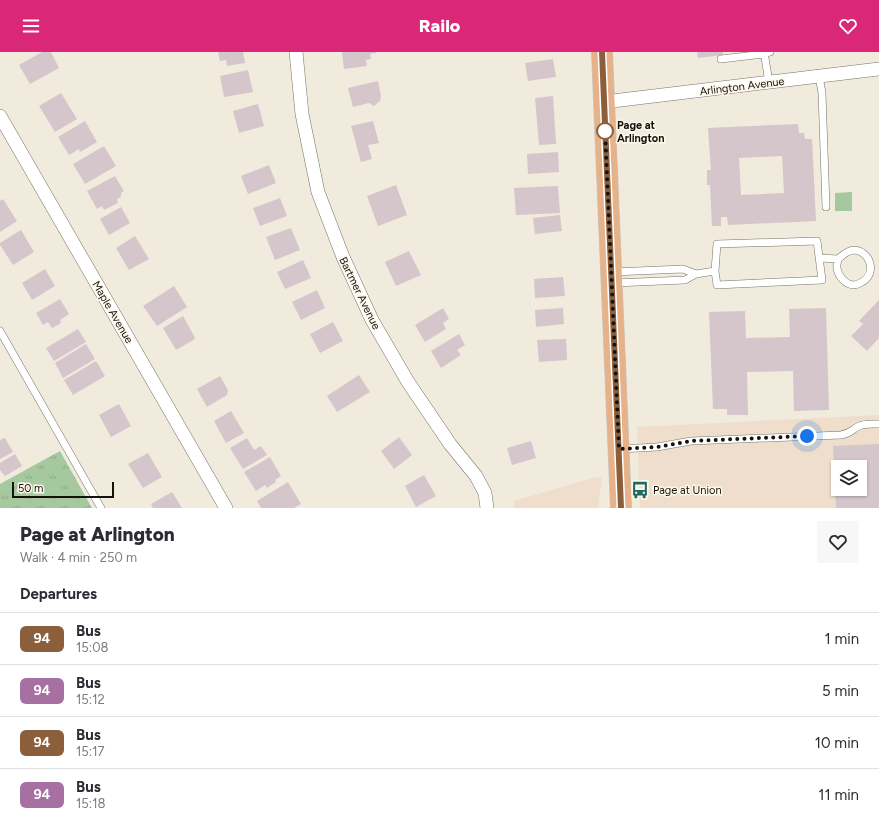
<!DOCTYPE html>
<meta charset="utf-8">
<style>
:root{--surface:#fff;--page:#f7f7f7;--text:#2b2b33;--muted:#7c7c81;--line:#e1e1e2;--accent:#db2777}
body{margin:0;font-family:Figtree,sans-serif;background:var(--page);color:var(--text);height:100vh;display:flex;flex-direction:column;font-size:15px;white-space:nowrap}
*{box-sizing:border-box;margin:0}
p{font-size:13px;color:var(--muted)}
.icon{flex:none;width:22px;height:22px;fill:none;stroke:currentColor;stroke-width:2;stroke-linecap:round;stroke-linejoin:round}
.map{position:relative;height:456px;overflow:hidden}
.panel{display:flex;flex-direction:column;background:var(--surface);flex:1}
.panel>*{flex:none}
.badge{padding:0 8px;border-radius:6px;font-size:14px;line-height:26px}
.fabs{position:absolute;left:831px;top:408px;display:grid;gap:8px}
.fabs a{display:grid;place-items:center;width:36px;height:36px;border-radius:0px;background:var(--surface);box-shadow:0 1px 3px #0004;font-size:20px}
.scale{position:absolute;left:12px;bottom:10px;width:102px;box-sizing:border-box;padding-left:4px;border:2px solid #14120d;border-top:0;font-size:11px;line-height:14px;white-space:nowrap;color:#14120d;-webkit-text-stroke:3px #fef8eb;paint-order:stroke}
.you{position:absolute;width:20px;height:20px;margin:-10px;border:3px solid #fff;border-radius:50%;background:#1a73e8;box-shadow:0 0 0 6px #1a73e833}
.map>.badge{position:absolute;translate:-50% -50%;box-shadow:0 0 0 2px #fff}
h2{padding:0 20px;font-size:15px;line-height:36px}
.round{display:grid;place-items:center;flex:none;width:42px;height:42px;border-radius:0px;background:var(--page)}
.overview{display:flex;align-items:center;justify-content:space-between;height:68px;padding:0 20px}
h1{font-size:19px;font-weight:800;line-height:30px}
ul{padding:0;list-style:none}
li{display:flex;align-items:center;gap:12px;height:52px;padding:0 20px;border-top:1px solid var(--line)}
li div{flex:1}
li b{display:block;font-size:15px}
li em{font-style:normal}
li .badge{min-width:44px;font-weight:700;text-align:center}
header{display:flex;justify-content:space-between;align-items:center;height:52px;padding:0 20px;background:var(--accent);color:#fff;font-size:18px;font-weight:800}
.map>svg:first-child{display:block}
.commercial{fill:#efdecc;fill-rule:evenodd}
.grass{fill:url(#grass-tufts)}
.green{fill:#a5c89f}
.building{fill:#d5c6cc;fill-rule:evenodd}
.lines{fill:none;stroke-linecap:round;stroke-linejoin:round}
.lane-casing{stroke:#787368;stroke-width:8}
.street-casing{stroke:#787368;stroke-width:14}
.primary-casing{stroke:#cbcbca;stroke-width:22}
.lane{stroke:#fff;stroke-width:7}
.street{stroke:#fff;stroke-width:13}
.primary{stroke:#e6b289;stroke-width:21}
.line-casing{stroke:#fff;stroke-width:9}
.line{stroke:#8b5e3c;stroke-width:6}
.walk{stroke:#14120d;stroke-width:4;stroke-dasharray:0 7.2}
.stop-dot{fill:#fff;stroke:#8b5e3c;stroke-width:2}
.labels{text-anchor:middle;stroke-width:3;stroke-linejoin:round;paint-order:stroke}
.street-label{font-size:11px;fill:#14120d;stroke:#fef8eb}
.stop-label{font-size:11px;font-weight:bold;fill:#14120d;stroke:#fef8eb;text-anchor:start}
.poi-label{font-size:11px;fill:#14120d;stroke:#fef8eb;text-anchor:start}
</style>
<header><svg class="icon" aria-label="menu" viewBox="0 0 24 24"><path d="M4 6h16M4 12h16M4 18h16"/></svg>Railo<svg class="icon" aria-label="heart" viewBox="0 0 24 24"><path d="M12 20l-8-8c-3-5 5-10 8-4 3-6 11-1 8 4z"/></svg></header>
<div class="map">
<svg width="879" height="456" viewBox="0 0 879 456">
<defs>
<pattern id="grass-tufts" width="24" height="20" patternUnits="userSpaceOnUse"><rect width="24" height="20" fill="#a5c89f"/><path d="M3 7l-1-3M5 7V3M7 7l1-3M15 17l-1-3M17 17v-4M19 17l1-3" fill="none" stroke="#8dab88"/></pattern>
</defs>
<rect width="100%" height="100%" fill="#f0ebdd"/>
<!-- commercial -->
<path class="commercial" d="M879 363V456H640L637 375ZM838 415H860V437H838Z
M602 425 598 456H514V449L593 426Z"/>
<!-- grass -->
<path class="grass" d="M60 399 92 456H0V432Z"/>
<!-- green -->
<path class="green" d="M852 140V159H835V141Z"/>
<!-- building -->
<path class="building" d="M42 0H51L59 16 30 32 19 13Z
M218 0H243L245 11 227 14 226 8 220 9Z
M342 0H376V1L370 2 371 7 366 8 367 14 344 17Z
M697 0H723V3L698 6Z
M553 7 556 25 528 29 525 11Z
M248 18 253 40 224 45 220 24Z
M378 29 381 44 380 49 374 54 369 51 353 55 348 36Z
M61 41 77 67 55 80 39 54Z
M553 44 556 92 539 93 535 46Z
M258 52 264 74 239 81 233 59Z
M85 69 97 90 80 100 79 97 69 103 58 85Z
M373 69 379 91 368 93 372 107 361 110 351 74Z
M798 72 799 81H804L805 87H812L816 169 728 173 727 165H721V174H712L710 133H707V118H711L708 76ZM782 104 784 141 741 143 739 106Z
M104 94 116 114 85 132 73 112Z
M558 100 559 120 528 122 527 102Z
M269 113 276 131 248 142 241 124Z
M115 124 124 139 121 141V145L117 147 118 151 104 158 102 154 97 157 87 139Z
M396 133 407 163 378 174 367 144Z
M558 134 560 161 516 163 514 136Z
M280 146 287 164 260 174 253 156Z
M3 147 17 169 0 180V149Z
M121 155 130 171 109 183 100 167Z
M560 163 562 179 535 182 533 166Z
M291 176 300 198 275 208 266 185Z
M21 178 34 200 13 213 0 193V191Z
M135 184 149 207 129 218 116 196Z
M409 199 421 223 396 234 385 210Z
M303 208 311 226 285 237 277 220Z
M45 217 55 234 32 248 22 231Z
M563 225 565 244 535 246 534 227Z
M174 234 187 255 157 274 143 254Z
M317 238 325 256 301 268 292 250Z
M60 247 69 262 60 268 61 271 52 276 48 270 43 273 36 261Z
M879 248V286L867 299 851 284 863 272 859 269Z
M443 256 449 267 443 271 446 277 425 290 415 273Z
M563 256 564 272 536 275 535 258Z
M826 256 829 358 794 359 793 319 747 320 748 363H727V357H713L709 260 745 259 746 286 790 285 789 257Z
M183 264 194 284 195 287 176 298 163 276Z
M333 270 343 289 320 301 310 282Z
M78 277 86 290 54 309 46 296Z
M459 282 465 293 457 298 461 303 441 316 431 299Z
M566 287 567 308 539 310 537 288Z
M86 292 95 307 63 326 55 311Z
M96 309 105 324 73 343 64 328Z
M359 323 370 340 337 360 327 344Z
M220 324 228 338 227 343 207 355 197 337Z
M119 352 131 374 111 385 99 363Z
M231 359 244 381 226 391 214 369Z
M399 385 412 403 394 417 381 399Z
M5 386 13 400 0 407V388Z
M247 386 254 398 261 394 267 403 243 417 230 396Z
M531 389 536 406 512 413 507 396Z
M879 392V456H836L833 394ZM838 415H860V437H838Z
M148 401 162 425 143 436 128 412Z
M15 402 22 414 5 424 0 418V411Z
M270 405 281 424 275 428 276 430 267 436 265 433 256 439 244 420Z
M424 423 436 444 416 455 405 434Z
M288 430 301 452 294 456H261L257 449Z
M172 440 182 456H153L151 452Z"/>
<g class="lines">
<!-- lane casing -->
<g class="lane-casing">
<path id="lane" d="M764 0 769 30
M721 7 764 2 770 0
M819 24 822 41 826 155
M820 206 838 207C843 203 848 198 854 198 871 199 877 222 862 230 859 232 856 233 853 233 845 232 838 224 837 216 836 213 838 210 838 207
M613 220 683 217 696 222 685 228 614 231
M696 222 715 219 717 233 822 228 817 189 717 192 715 219
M0 279 101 456
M621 397 657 395 691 389 841 383C852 381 851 378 859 374 865 371 873 372 879 372"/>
</g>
<!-- street casing -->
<g class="street-casing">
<path id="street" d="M296 0 302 62 318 140 343 205 372 268 408 330 450 392 476 424 485 441 487 456
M604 50 879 17
M0 64 226 456"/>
</g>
<!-- primary casing -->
<g class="primary-casing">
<path id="primary" d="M602 0 621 456"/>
</g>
<!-- lane -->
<use href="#lane" class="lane"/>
<!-- street -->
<use href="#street" class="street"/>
<!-- primary -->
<use href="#primary" class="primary"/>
</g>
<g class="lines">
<!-- line casing -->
<g class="line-casing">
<path id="line" d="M602 0 621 456"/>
</g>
<!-- line -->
<use href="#line" class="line"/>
<!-- walk -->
<path class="walk" d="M605 79V78L619 397 657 395 691 389 807 384"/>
</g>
<!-- icons -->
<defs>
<g id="bus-bare" transform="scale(1.38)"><path d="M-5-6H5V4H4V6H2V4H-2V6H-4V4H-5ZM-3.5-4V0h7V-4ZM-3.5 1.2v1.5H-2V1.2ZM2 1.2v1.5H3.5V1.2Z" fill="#216a64" stroke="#fef8eb" stroke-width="2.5" paint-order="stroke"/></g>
</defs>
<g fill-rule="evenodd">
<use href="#bus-bare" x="640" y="438"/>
</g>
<!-- markers -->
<circle class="stop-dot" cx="605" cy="79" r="8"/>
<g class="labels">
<!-- street labels -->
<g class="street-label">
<text transform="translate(742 34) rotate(-7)" y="4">Arlington Avenue</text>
<text transform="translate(360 241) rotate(64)" y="4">Bartmer Avenue</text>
<text transform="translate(113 260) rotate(60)" y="4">Maple Avenue</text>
</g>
<!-- stop labels -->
<g class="stop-label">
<text x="617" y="77">Page at<tspan x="617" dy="13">Arlington</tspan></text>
</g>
<!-- poi labels -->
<g class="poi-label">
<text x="653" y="442">Page at Union</text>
</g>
</g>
</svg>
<div class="fabs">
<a><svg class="icon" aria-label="layers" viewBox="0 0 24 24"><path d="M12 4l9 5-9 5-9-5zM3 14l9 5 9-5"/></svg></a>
</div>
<div class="scale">50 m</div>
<div class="you" style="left:807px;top:384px"></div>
</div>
<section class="panel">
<div class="overview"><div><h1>Page at Arlington</h1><p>Walk · 4 min · 250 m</p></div><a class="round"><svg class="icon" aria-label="heart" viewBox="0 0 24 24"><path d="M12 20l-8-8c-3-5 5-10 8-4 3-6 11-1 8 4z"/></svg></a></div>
<h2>Departures</h2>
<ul>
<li><span class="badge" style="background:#8b5e3c;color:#fff">94</span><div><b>Bus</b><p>15:08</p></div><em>1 min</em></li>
<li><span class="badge" style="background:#a670a3;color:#fff">94</span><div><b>Bus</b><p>15:12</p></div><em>5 min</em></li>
<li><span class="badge" style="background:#8b5e3c;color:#fff">94</span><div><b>Bus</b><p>15:17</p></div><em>10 min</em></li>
<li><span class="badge" style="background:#a670a3;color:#fff">94</span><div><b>Bus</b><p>15:18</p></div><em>11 min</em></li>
</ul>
</section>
